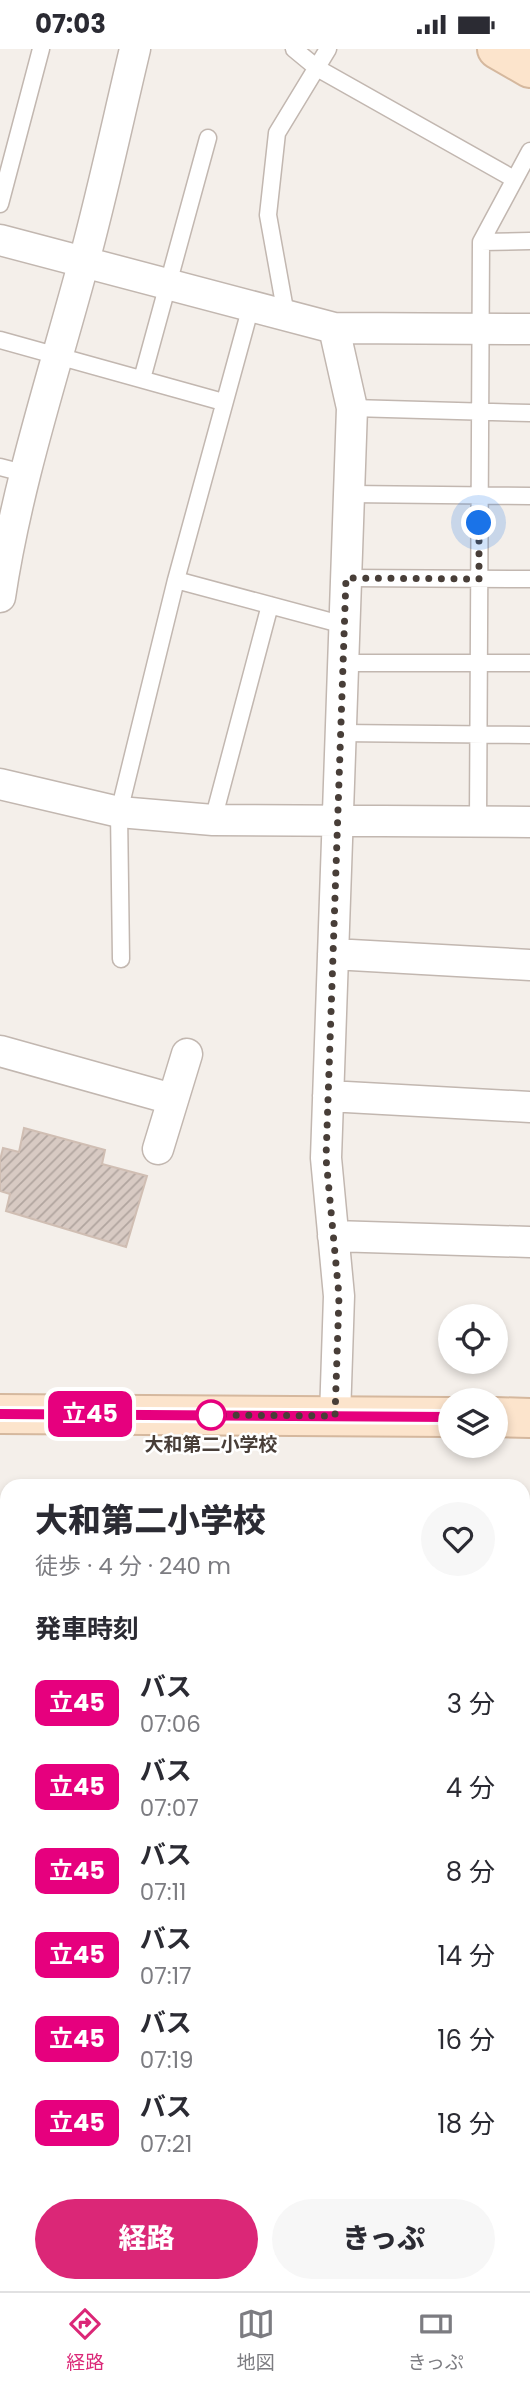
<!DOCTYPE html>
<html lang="ja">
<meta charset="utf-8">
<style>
:root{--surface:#fff;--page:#f7f7f7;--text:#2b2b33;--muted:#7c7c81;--line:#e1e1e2;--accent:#db2777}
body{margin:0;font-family:Poppins,"Noto Sans JP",sans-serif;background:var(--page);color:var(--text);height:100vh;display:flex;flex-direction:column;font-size:26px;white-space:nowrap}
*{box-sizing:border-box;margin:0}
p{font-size:23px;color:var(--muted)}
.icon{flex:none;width:38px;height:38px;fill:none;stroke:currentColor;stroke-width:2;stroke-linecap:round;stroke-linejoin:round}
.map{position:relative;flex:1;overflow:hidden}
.panel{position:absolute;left:0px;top:1430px;width:530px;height:814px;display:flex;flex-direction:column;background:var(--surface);border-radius:21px 21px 0 0;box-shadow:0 4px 10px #0003}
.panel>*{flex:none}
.badge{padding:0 14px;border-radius:10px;font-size:24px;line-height:46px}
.buttons{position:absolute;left:438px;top:1255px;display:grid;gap:14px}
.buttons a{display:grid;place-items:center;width:70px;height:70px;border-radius:50%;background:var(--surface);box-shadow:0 4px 10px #0003;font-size:35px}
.you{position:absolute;width:35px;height:35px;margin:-18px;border:5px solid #fff;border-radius:50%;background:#1a73e8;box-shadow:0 0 0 10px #1a73e833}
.map>.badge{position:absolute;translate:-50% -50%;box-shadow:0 0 0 4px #fff}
h2{padding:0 35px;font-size:26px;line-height:63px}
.round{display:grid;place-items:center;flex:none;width:74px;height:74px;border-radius:37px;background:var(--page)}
.overview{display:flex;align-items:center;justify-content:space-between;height:119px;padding:0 35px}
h1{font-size:33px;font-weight:800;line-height:52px}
.primary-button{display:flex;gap:14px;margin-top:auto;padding:14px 35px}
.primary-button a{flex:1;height:80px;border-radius:42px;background:var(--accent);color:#fff;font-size:28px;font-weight:800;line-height:80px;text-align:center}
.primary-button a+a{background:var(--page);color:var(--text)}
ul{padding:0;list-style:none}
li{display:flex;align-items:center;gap:21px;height:84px;padding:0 35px}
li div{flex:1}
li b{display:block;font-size:26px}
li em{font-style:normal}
li .badge{min-width:77px;font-weight:700;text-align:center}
.status{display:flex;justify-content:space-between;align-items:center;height:49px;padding:0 35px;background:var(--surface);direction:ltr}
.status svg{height:19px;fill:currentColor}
.tabs{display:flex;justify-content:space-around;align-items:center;height:98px;border-top:2px solid var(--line);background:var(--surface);font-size:19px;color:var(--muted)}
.tabs a{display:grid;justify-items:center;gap:4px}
.tabs .selected{color:var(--accent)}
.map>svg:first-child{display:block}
.building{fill:url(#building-hatch);stroke:#d0beb3;stroke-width:2}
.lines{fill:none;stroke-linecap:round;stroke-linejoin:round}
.lane-casing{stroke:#c2b7b0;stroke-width:19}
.street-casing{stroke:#c2b7b0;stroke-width:33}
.secondary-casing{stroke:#d5b89e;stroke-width:42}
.lane{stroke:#fff;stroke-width:16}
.street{stroke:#fff;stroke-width:30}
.secondary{stroke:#fce4cc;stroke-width:38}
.line-casing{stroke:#fff;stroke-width:16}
.line{stroke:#e6007e;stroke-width:10}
.walk{stroke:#483e38;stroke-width:7;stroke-dasharray:0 12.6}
.stop-dot{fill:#fff;stroke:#e6007e;stroke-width:3.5}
.labels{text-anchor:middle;stroke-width:5;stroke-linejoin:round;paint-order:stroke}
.stop-label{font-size:19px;font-weight:bold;fill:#483e38;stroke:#fff}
</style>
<div class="status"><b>07:03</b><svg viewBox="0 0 49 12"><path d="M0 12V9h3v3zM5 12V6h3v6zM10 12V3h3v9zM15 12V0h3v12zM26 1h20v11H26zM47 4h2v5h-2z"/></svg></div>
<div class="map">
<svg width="530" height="2242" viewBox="0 0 530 2242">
<defs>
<pattern id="building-hatch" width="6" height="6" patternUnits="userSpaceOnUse" patternTransform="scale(1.75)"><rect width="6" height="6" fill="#d8cac3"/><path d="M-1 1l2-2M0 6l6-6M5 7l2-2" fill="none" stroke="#b1a59f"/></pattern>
</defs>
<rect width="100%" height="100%" fill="#f4efea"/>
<!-- building -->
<path class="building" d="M24 1079 105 1101 102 1115 147 1127 126 1198 6 1162 10 1145 0 1142V1111L3 1099 19 1103Z"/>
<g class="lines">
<!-- lane casing -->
<g class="lane-casing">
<path id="lane" d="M294 0 317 19 514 130
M0 155 41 0
M481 193 530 192
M286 266 268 166 277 84 328 0
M0 291 223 353
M142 330 208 89
M352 359 530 364
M0 418 27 425
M349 445 530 447
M346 529 530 530
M176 531 344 576
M343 614H530
M340 684 530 686
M213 771 270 556
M478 773 481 193 530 102
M121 910 119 763 176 531 251 257"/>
</g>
<!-- street casing -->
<g class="street-casing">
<path id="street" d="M0 191 334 279 530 280
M334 279 352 359 326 1109 339 1247 335 1367
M0 548C17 434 54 324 84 212 103 142 118 71 135 0
M0 735 119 763 213 771 530 773
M333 905 530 916
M0 1002 172 1050
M328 1047 530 1058
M158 1100 187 1005
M333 1187 530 1193"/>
</g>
<!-- secondary casing -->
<g class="secondary-casing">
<path id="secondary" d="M497 0 530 19
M0 1365 450 1368
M495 1368 530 1369"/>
</g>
<!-- lane -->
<use href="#lane" class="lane"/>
<!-- street -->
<use href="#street" class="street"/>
<!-- secondary -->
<use href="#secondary" class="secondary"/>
</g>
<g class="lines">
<!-- line casing -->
<g class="line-casing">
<path id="line" d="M0 1365 450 1368"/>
</g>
<!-- line -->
<use href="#line" class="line"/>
<!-- walk -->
<path class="walk" d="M211 1366 335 1367 339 1247 326 1109 346 529 479 530V474"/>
</g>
<!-- markers -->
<circle class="stop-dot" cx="211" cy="1366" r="14"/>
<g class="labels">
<!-- stop labels -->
<g class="stop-label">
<text x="211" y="1402">大和第二小学校</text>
</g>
</g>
</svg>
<div class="buttons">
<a><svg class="icon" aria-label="locate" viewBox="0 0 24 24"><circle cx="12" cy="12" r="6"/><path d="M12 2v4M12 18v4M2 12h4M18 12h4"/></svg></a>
<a><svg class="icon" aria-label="layers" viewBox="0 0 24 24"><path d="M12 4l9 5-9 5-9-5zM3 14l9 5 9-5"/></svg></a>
</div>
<div class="you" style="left:479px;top:474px"></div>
<b class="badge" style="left:90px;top:1365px;background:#e6007e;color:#fff">立45</b>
<section class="panel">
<div class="overview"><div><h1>大和第二小学校</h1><p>徒歩 · 4 分 · 240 m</p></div><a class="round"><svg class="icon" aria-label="heart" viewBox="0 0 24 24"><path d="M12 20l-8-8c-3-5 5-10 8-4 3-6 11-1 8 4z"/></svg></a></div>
<h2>発車時刻</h2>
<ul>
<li><span class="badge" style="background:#e6007e;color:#fff">立45</span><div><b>バス</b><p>07:06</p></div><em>3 分</em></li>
<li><span class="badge" style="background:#e6007e;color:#fff">立45</span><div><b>バス</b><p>07:07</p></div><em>4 分</em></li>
<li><span class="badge" style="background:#e6007e;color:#fff">立45</span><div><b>バス</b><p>07:11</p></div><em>8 分</em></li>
<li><span class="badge" style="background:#e6007e;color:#fff">立45</span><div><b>バス</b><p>07:17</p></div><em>14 分</em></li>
<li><span class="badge" style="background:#e6007e;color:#fff">立45</span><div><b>バス</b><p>07:19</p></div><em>16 分</em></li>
<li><span class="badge" style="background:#e6007e;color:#fff">立45</span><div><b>バス</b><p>07:21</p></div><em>18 分</em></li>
</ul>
<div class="primary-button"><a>経路</a><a>きっぷ</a></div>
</section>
</div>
<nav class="tabs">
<a class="selected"><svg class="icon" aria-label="directions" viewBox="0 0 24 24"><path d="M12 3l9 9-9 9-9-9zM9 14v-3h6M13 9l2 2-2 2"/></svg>経路</a>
<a><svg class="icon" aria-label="map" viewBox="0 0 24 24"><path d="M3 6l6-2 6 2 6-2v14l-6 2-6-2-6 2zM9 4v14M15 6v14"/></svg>地図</a>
<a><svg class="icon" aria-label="tickets" viewBox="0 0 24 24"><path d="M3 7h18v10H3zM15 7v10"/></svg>きっぷ</a>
</nav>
